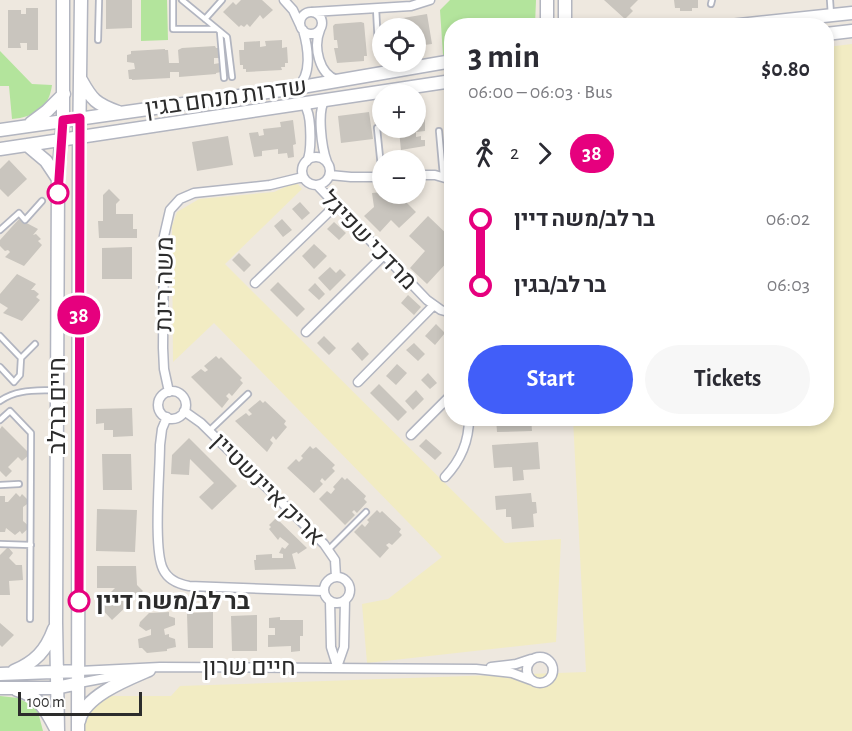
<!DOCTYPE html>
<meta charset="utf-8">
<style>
:root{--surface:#fff;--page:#f7f7f7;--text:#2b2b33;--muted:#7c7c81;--accent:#415ef9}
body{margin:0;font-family:"Alegreya Sans",Heebo,sans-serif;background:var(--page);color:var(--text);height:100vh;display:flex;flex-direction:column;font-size:22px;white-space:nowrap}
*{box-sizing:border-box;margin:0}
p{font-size:20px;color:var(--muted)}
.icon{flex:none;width:33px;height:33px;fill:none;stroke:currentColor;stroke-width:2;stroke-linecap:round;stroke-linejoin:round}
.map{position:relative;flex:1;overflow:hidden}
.details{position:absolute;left:444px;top:18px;width:390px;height:408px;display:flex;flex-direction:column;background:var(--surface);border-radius:24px;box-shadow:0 3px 9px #0003}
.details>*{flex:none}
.badge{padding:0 12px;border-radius:20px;font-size:21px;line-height:39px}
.fabs{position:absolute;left:372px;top:18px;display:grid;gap:12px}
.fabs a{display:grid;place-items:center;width:54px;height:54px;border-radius:50%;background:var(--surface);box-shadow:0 3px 9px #0003;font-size:30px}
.scale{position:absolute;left:18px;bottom:15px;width:124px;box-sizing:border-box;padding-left:6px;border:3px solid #2c2c2c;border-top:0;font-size:16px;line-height:21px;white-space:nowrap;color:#2c2c2c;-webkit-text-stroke:4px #fff;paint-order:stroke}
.map>.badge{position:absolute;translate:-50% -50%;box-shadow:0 0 0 3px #fff}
.legs{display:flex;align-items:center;gap:9px;height:66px;padding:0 24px;font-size:20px}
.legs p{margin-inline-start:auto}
.summary{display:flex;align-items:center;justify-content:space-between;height:102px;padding:0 24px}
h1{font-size:33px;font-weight:700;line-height:45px}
.button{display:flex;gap:12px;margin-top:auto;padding:12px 24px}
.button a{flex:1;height:69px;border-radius:36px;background:var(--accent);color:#fff;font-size:24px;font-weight:700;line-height:69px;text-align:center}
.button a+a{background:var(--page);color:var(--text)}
ul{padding:0 24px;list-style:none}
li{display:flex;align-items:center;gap:21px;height:66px;font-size:22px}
li i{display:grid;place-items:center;width:9px;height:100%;margin:0 8px;background:currentColor}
li i::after{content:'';width:15px;height:15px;margin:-8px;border:4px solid;border-radius:50%;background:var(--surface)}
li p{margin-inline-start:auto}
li:first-child i{background:linear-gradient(#0000 50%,currentColor 0)}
li:last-child i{background:linear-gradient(currentColor 50%,#0000 0)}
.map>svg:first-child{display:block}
.green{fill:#b3e49c}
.sand{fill:#f2ecc3}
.building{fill:#c9c5be}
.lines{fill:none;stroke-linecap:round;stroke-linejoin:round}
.lane-casing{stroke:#b2b5c0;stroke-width:8}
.street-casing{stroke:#b2b5c0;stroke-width:11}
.secondary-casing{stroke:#b2b5c0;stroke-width:15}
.lane{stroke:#fff;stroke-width:4.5}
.street{stroke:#fff;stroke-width:8}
.secondary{stroke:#fff;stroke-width:12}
.line-1-casing{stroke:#fff;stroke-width:14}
.line-1{stroke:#e6007e;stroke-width:9}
.stop-1-dot{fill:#fff;stroke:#e6007e;stroke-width:3}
.labels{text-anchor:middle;stroke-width:6;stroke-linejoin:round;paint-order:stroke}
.street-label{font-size:24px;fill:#2c2c2c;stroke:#fff}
.stop-label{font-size:24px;font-weight:bold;fill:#2c2c2c;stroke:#fff;text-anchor:start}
</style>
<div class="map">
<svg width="852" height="731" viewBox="0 0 852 731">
<rect width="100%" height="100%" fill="#eee8df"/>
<!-- green -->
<path class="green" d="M141 0H167L168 40 141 41Z
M450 0H536L535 25 452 26 451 54 443 55 440 10Z
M0 51 32 84 52 85C49 108 35 117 12 119L9 86H0Z
M0 696 18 698 37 708 43 731H0Z"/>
<!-- sand -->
<path class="sand" d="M852 44V731H73L81 712 109 696H171L180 686 586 672 573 419 826 418 827 47Z
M296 182 302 189 225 264 505 543 561 539 556 642 367 663 362 604 388 599 442 557 214 323 173 362 172 226 177 212 199 199 274 192Z"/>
<!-- building -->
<path class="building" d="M106 0H132V28L106 29Z
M241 0H262L273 10 263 19 260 15 250 27 247 24 244 27 241 25 239 27 223 12 233 2 236 5Z
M604 0H638L630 8 633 11 625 19Z
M674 0H698V8H692V11H680V8H675Z
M26 8H38V50H27V43H20L21 48H8V10H21V14H26Z
M427 14 432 44 416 46V28H393L391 20Z
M361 22 364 23 367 56H364V61L337 63 334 48H338L337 40H334L333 26 335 24Z
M282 40V48L287 47 288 63H285V67H281L282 70 246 72V69H243V65H240L239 50H244V42L260 41V47L266 46 265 41Z
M215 46 216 48H219L220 58H214V64L220 63 221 72 216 73V74L179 77V72H170V78L132 80V79H129L128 70 135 69 134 63 127 62V55L131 54V51L165 49V50H168L169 63H179L178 50 182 48Z
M369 112 373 139 341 143 338 116Z
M416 118H425V131L416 132V137L421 136V140H425V146L401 150 399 131 391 132 388 128H416Z
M293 120 296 144 293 145 294 157 288 158 287 153 278 154V149L262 151V156L254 157 249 133 258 132 259 136 264 135 263 129 281 127 280 122Z
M228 136 233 165 197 171 192 142Z
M9 160 27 179 8 197 0 189V169Z
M109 189 120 200 116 204V214H133V229H137V238H99L98 221H103V195Z
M382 192V194H406L407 203 416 212 399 228 391 220 380 232 364 216 374 207 372 193Z
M300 202 310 213 302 220 292 209Z
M428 216 451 238V258L427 284 410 268 425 251 409 236Z
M19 219 38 229 33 235 36 234 41 239 38 241 42 245 24 266 5 257 10 252 8 250 5 251 0 246V240Z
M282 219 292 230 283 237 274 226Z
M334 222 346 233 339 240 327 229Z
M314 244 327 256 314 269 302 256Z
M132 247V279H102V248Z
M239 253 251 265 244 272 232 260Z
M330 267 336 273 340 269 346 275 330 291 318 278Z
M17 274 36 284 31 290H34L39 294 36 297 40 300 22 321 3 313 8 308 0 303V294Z
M278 282 305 309 297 317 270 290Z
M315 283 325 294 319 300 308 290Z
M408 295 421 307 414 315 401 303Z
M436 324 445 333 435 345 425 336Z
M324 336 336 348 329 355 317 343Z
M358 342 369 354 362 361 351 349Z
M414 343 425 354 418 361 406 350Z
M216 356 219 359 221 357 242 378 240 380 243 383 232 396 229 393 226 396 229 399 222 408 191 377 201 369 205 372 208 370 204 366Z
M397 364 407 373 396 385 386 376Z
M428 373 437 383 430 389 421 380Z
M379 384 407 412 398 421 370 393Z
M416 390 424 399 413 410 405 401Z
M260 400 263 403 265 401 286 421 284 424 287 427 276 440 273 436 270 440 273 443 267 452 235 421 246 413 249 416 252 414 248 410Z
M132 408 133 436 113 437V430H104V423L96 424V409Z
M496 418H531L532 431 497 432Z
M2 426 30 454 22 461 18 457 8 467 12 471 6 477 0 471V429Z
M189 438 237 486 212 510 199 497 214 483 190 459 189 475 171 474 172 455Z
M426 439 442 453 435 460 419 446Z
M538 442 540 469 523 470 524 480 513 481 512 467 494 468 492 445Z
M310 446 313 449 316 447 335 465 332 468 335 471 325 481 322 478 320 481 323 484 314 493 287 468 296 459 299 462 303 458 301 456Z
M102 454H131L132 490H103Z
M342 477 345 480 347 478 366 496 364 499 367 502 357 513 354 510 352 512 355 515 345 525 319 499 327 491 331 494 335 489 333 487Z
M16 493 20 497 22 494 30 502 23 507V521L30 527 22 534 20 531 15 535 6 528 5 532H0V496H5V502H8Z
M531 493 532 502H536L537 513 533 514 534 527 512 529 511 517H506V509L496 510 495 496Z
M97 509 137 510 135 552 96 551Z
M377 510 380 513 382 511 401 529 399 532 402 535 392 545 389 543 386 545 389 548 380 558 354 532 362 524 365 527 369 522 367 520Z
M276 518 307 548 298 554 297 552 292 554 296 569 255 570 254 560H256V555L272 554V558H283V554L279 553 282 547 285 549 289 544 280 537 278 540 269 529 271 527 269 525Z
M8 547 13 553 9 558 16 565H22L23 580 9 581 10 595H0V555Z
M97 566H136L137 585 143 591 112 620 98 605 115 588H97Z
M169 612V616L175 618V625L164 629 165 635 169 634V637L175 639 176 647 167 649V651L147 653 142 648H139L138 639 151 635V629L146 631 139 626 140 622 149 613Z
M213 612V648H188L187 613Z
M257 615V651H232L231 616Z
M280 617V620H303V636H300V651L291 652V646L268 647V635H275V628H269V618Z
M0 623 14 635 2 647 0 645Z"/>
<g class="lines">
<!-- lane casing -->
<g class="lane-casing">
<path id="lane" d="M173 0V29H217
M182 0 227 37 232 77
M830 0 831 15
M711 4 712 0
M376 8 378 46
M205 19 222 0
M220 32 224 78
M98 40 99 0
M377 128 382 177
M439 131 443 176
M0 230 19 213 25 220 42 201
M0 336 21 358
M0 367 14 382 20 375 21 358 35 344
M0 401C17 389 35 391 55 390
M0 420 10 411 31 433 30 619
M209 431 248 394
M0 485 19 484
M0 544 31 545
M329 549 366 512"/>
</g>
<!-- street casing -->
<g class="street-casing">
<path id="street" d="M284 0 293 10 300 25
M312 12 411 6 430 0
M300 23a11 11 0 1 1 22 0a11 11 0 1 1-22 0Z
M320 30C313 47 319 74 337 80
M296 88C313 76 308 47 303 30
M326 99C316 109 322 149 327 162
M300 103C304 105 306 105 307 110 311 119 312 152 307 161
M302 171a14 14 0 1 1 28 0a14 14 0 1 1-28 0Z
M330 175 351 177H382
M416 175H435L452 180
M317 185 427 300 441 310 452 313
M255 283 336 205
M306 332 384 255
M358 382 434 305
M158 405a14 14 0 1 1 28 0a14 14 0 1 1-28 0Z
M169 392 164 369 163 348 164 236 170 210 180 199 194 193 270 185 303 177
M184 411 201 423 324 544 335 560 336 577
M167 417 162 429 160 445C160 472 153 549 163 569 168 580 178 584 189 586L323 591
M411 435 452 394
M445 477C461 460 469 442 469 418
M324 590a13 13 0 1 1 26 0a13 13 0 1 1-26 0Z
M330 601 331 647 337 666
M527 670a13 13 0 1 1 26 0a13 13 0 1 1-26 0Z
M337 667 344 647 345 600
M491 667 516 664 531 659
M79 671 160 667 476 669 512 673 531 680
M79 683 132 673"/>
</g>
<!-- secondary casing -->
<g class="secondary-casing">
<path id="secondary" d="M547 0V26
M565 0V26
M730 26 852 13
M826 34 852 31
M81 80C92 100 96 104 118 112
M31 123 47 111 64 94
M0 130 296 88 452 61
M27 145 46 161 58 179
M0 149 452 81
M14 671C35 662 46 651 54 629
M0 674 79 671
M0 688H56L79 683
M17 690C39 696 46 710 56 729
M79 721C84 696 128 679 149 670
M58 731 56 622 58 179 63 120V0
M78 731 79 155 81 0"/>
</g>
<!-- lane -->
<use href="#lane" class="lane"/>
<!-- street -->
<use href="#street" class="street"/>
<!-- secondary -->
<use href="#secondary" class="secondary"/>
</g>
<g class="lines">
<!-- line-1 casing -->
<g class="line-1-casing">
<path id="line-1" d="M58 193 63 120 80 118 79 601"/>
</g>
<!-- line-1 -->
<use href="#line-1" class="line-1"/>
</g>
<!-- markers -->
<g class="stop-1-dot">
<circle cx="58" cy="193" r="10"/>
<circle cx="79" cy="601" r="10"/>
</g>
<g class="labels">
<!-- street labels -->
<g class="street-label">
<text transform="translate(226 97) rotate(-8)" y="8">שדרות מנחם בגין</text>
<text transform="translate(369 240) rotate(46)" y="8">מרדכי שפיגל</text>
<text transform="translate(164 284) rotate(-89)" y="8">משה רינת</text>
<text transform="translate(57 406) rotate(-90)" y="8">חיים ברלב</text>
<text transform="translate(268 489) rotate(45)" y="8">אריק איינשטיין</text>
<text x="249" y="675">חיים שרון</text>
</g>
<!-- stop labels -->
<g class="stop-label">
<text x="96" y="609">בר לב/משה דיין</text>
</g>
</g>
</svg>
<div class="fabs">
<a><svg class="icon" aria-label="locate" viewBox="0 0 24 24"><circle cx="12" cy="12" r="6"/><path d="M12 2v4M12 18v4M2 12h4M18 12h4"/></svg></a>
<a>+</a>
<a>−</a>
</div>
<div class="scale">100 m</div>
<b class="badge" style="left:79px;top:315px;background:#e6007e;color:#fff">38</b>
<section class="details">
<div class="summary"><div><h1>3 min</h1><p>06:00 – 06:03 · Bus</p></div><b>$0.80</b></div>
<div class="legs"><svg class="icon" aria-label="walk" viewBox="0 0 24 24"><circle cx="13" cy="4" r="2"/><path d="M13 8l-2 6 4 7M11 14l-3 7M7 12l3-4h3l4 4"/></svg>2<svg class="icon" aria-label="forward" viewBox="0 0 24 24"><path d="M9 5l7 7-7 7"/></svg><b class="badge" style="background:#e6007e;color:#fff">38</b></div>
<ul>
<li><i style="color:#e6007e"></i><b>בר לב/משה דיין</b><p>06:02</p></li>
<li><i style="color:#e6007e"></i><b>בר לב/בגין</b><p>06:03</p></li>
</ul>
<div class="button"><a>Start</a><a>Tickets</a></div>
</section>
</div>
